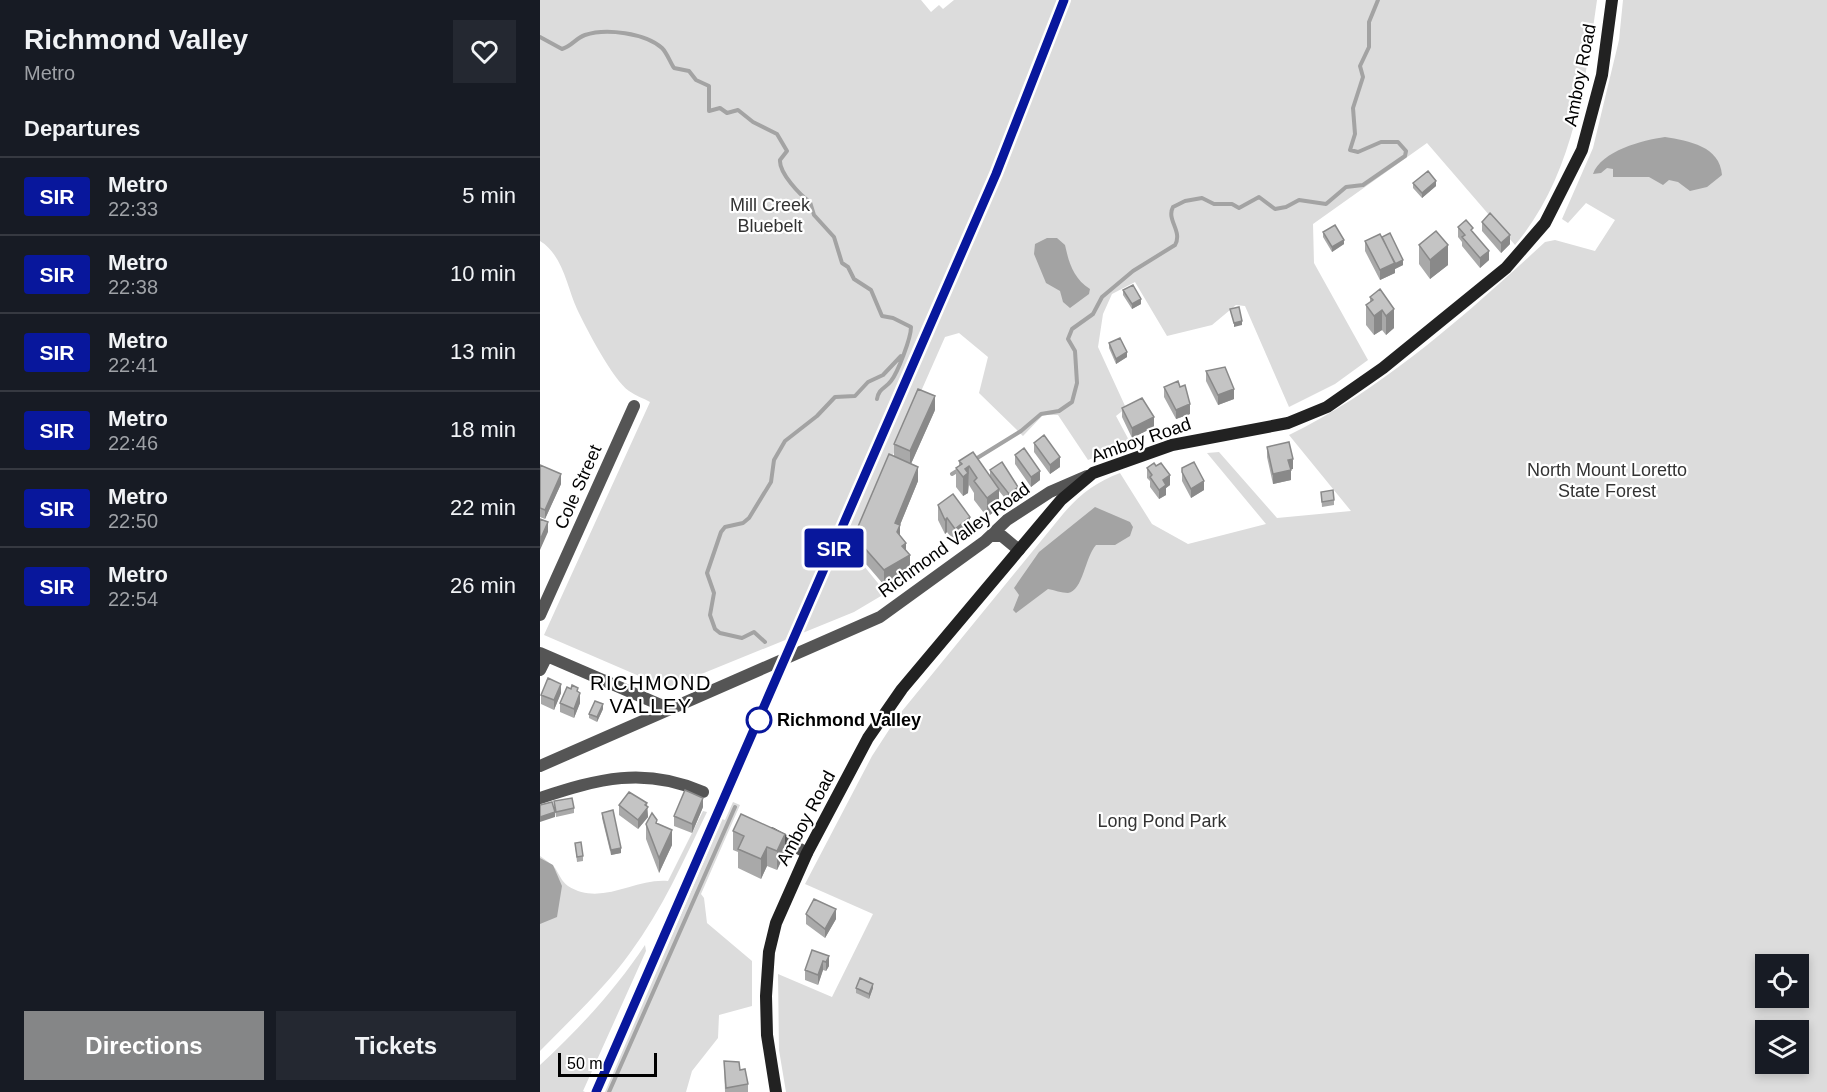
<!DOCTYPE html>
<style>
:root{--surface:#171b24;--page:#242831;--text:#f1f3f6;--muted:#9ea1a6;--line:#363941;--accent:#858687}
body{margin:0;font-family:Arial,sans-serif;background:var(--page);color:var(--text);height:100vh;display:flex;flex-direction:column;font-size:22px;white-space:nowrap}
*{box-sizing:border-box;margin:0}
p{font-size:20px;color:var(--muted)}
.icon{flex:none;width:33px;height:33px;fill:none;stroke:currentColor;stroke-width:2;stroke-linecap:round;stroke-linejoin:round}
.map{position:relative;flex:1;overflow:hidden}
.panel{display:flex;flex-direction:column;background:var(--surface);width:540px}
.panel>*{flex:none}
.badge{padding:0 12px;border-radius:4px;font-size:21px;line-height:39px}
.fabs{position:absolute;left:1215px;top:954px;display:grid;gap:12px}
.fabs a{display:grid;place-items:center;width:54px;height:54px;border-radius:0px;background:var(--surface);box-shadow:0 3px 9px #0003;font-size:30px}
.scale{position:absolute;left:18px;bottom:15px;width:99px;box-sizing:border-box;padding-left:6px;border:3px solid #000;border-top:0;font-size:16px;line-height:21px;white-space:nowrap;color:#000;-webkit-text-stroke:4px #fff;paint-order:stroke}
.map>.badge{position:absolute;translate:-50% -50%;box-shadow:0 0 0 3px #fff}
h2{padding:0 24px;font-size:22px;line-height:54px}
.round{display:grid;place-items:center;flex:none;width:63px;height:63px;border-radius:0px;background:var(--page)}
.overview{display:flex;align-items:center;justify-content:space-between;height:102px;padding:0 24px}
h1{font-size:28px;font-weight:800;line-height:45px}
.button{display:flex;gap:12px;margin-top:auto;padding:12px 24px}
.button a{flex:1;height:69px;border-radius:0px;background:var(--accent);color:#fff;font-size:24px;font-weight:800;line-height:69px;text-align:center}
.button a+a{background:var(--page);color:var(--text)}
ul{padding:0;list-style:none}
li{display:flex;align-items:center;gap:18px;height:78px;padding:0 24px;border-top:2px solid var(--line)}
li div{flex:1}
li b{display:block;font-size:22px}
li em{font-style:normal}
li .badge{min-width:66px;font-weight:700;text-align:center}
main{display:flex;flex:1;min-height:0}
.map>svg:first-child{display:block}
.green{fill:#dcdcdc;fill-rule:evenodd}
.water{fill:#a3a3a3}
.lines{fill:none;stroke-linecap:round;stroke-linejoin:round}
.stream{stroke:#a3a3a3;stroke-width:4}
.minor{stroke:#555;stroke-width:12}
.tertiary{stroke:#555;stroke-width:12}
.secondary{stroke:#222;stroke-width:12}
.rail-casing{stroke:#000;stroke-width:6}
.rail{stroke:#fff;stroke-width:4;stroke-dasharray:11;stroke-linecap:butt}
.wall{fill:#a9a9a9}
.shaded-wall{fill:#898989}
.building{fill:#c4c4c4;stroke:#898989;stroke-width:1.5}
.line-casing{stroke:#fff;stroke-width:14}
.line{stroke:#08179c;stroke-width:9}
.stop-dot{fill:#fff;stroke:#08179c;stroke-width:3}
.labels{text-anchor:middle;stroke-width:4.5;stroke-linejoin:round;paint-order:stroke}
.street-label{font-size:18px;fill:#000;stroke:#fff}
.park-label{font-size:18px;fill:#333;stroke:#fff}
.stop-label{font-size:18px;font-weight:bold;fill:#000;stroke:#fff;text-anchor:start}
.neighbourhood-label{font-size:20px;letter-spacing:1.5px;fill:#000;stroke:#fff}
</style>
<main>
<section class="panel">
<div class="overview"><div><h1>Richmond Valley</h1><p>Metro</p></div><a class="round"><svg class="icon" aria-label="heart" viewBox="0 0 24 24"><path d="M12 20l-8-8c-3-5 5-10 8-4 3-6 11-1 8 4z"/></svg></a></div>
<h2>Departures</h2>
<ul>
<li><span class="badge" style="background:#08179c;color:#fff">SIR</span><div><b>Metro</b><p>22:33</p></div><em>5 min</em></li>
<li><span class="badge" style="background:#08179c;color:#fff">SIR</span><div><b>Metro</b><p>22:38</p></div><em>10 min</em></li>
<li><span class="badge" style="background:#08179c;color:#fff">SIR</span><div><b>Metro</b><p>22:41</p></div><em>13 min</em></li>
<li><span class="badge" style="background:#08179c;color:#fff">SIR</span><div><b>Metro</b><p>22:46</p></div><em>18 min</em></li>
<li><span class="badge" style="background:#08179c;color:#fff">SIR</span><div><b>Metro</b><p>22:50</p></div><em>22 min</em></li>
<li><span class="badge" style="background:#08179c;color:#fff">SIR</span><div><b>Metro</b><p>22:54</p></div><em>26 min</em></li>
</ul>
<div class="button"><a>Directions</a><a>Tickets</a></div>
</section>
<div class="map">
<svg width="1287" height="1092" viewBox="0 0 1287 1092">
<rect width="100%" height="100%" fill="#fff"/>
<!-- green -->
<path class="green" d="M0 0H381L391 12 399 5 403 9 414 0H1057C1045 85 1032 178 975 245L887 143 773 224 774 263 828 360 795 384 749 407 705 306 696 305 672 325 627 336 595 282 572 294 563 314 558 347 586 408 576 416 591 444 548 460 518 415H503L483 436 439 393 448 357 419 333 405 337 311 550 346 593 314 612 127 688 4 635 110 402C103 398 96 396 89 391 73 380 46 328 37 309 27 287 23 255 0 241Z
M1083 0H1287V1092H246L239 1050 238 974 292 997 333 914 265 884 332 756 358 716 523 514C539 495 556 482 580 473L612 524 648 544 726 524 667 453 679 452 737 518 811 511 749 435C842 390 929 312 1005 242L1015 240 1055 251 1075 220 1046 203 1028 223 1022 219 1053 148 1079 40ZM1226 964H1258V998H1226ZM1226 1030H1258V1064H1226Z
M193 802 200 805 161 894 164 898 167 923 212 961V1006L179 1015 178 1038 152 1071 146 1092H65L182 819 185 820Z
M163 811 167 812C144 860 122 910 90 953 64 989 31 1019 0 1051V856C5 860 11 863 15 868 19 874 22 882 28 886 61 907 94 878 128 881Z
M105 945 106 951 43 1091 45 1092H0V1065C40 1028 75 990 105 945Z"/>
<!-- water -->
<path class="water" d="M1125 137C1149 141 1180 146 1182 175L1167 187 1150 191 1138 182 1129 180 1123 185 1109 177H1073V169L1067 168 1061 173 1053 174C1061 151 1103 140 1125 137Z
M507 238H517L525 245C529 263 533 278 550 289L549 294 530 308 523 302 520 291 506 283 494 254 495 244Z
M555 507 590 522 593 527 590 536 575 545H556C545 557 543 591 528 593 522 593 514 590 508 589L476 613 473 610 479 595 474 588 499 552Z
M0 858 13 865 22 886 17 917 0 924Z"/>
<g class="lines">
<!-- stream -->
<path class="stream" d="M0 37 22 49C32 46 36 38 45 35 66 28 105 33 122 48 127 53 130 62 134 68L149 71 156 80 169 86V111L180 108 187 113 198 110 213 122 237 134 247 151 240 160C239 173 260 195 270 202L274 215 294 237 302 263 308 267 314 279 331 290 342 316 353 318 371 327C371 338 358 372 351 381 345 389 339 388 337 399
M434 460 481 431 501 414 519 411 532 402 537 383 535 351 528 339 532 329 553 314 562 297 593 271 635 245C643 231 626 220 633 207L645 201 662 198 674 204H692L699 208 719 197 735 209 746 207 759 200 786 204 806 187 823 185 865 156 866 151 858 142H841L818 152 810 150 815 134 813 108 823 77 820 66 829 47V22L838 0
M412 474 420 469
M225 642 214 632 202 638 180 633 175 629 170 615 174 593 167 573 181 532 185 527 203 523 209 518 231 482 234 460 245 441 277 416 295 397 315 396 328 382 343 375 361 356
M69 1092 195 807"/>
<!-- minor -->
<path class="minor" d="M0 615 94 406
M0 653 130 709
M0 670 7 656
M0 798C58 779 104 766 163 792
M231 833 267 853"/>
<!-- tertiary -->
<path class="tertiary" d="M451 536H462L479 550
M0 766 340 617 445 541 467 520 510 492 547 476"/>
<!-- secondary -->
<path class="secondary" d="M236 1092 227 1035 226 996 229 952 236 923 267 853 328 738 362 689 521 500 553 473 632 445 748 423 787 407 843 368 966 268 1005 223 1042 150 1062 75 1072 0"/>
<!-- rail casing -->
<g class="rail-casing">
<path id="rail" d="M57 1092 456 174 524 0"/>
</g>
<!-- rail -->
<use href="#rail" class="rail"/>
</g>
<!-- wall -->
<path class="wall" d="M873 183 896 186 882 198 873 188Z
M942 222 970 244 961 253 942 231Z
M918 227 933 232 949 260 940 268 922 246V242L918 237Z
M783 232 804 244 792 252 783 237Z
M842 237 863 265 855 269V273L840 280 825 251V241Z
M879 245 908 265 890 279 879 264Z
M840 289 854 328 846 335 842 330 834 335 826 325V305L830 302V297Z
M583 290 601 304 592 309 583 295Z
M569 343 587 357 576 364 569 348Z
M666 371 694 399 678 405 666 381Z
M624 387 650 414 636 419 624 397Z
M582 408 614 427 592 438 582 417Z
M395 410 371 464 378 481 360 525V536L366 550 370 569 344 585 314 550V536L354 456V444Z
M494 443 520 467 510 474 494 452Z
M727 447 753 469H750L751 480 733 484 727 457Z
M475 455 500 480 491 487 475 464Z
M419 461 450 477V470L478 497 469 503 459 491V508L447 517 434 500V493L429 485 428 493 423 496 416 487V468L419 466Z
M0 465 21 484 5 519 0 517Z
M607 468 630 485 626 488V495L619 499 610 487V481L607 478Z
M642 472 664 490 651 498 642 481Z
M781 492 794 500V505L782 507Z
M398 505 430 532 415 543 407 532 405 534 398 520Z
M38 692 40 703 34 718 20 712V703Z
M21 693 14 710 1 704V695Z
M63 709 57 722 49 718V714Z
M14 801 34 808V813L16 817Z
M79 805 107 807 108 817 98 829 79 815Z
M163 807 152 833 134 826V816Z
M62 813 81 853 71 855 62 818Z
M117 823 132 845 119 873 106 839V824Z
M193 831 245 853 237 870 227 866 221 879 198 868V852L193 850Z
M35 843 43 856V861L37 862Z
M266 914 296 919 285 938 266 924Z
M289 956V966L286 971 283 970 278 985 265 980V970Z
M316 988H333L329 999 316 993Z
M184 1061 200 1070 208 1084V1092H185Z"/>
<!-- shaded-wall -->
<path class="shaded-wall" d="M896 181V186L882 198V193Z
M970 235V244L961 253V243Z
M804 240V244L792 252V247Z
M908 245V265L890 279V260Z
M949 251V260L940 268V258Z
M863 260V265L855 269V273L840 280V270L855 263Z
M601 299V304L592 309V304Z
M854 309V328L846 335V316Z
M842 310V330L834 335V316Z
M702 321V325L694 327V323Z
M587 352V357L576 364V359Z
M694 389V399L678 405V395Z
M395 396V410L370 466V451Z
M650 404V414L636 419V410Z
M614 417V427L592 438V428Z
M520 457V467L510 474V465Z
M753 459V469L748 470V460Z
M429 466 428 493 423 496V477L425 469Z
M378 467V481L355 537V523Z
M751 470V480L733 484V474Z
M500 471V480L491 487V477Z
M21 474V484L5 519V510Z
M630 475V485L626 488V495L619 499V490L623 480Z
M664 481V490L651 498V489Z
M478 487V497L469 503V494Z
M459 489V508L447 517V498Z
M430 517V532L415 543V529Z
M407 518V532L405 534V520Z
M8 522V532L0 550V540Z
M360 525V539L357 532Z
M366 543V557L370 555V569L344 585V570L362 546Z
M21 684V693L14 710V700Z
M40 693V703L34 718V709Z
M63 704V709L57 722V717Z
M163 798V807L152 833V824Z
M107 803 108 817 98 829V820Z
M15 812V817L0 822V817Z
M132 830V845L119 873V858Z
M245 834V853L237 870V851Z
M227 847V866L221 879V859Z
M81 848V853L71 855V850Z
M296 909V919L285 938V929Z
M289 956V966L286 971V962Z
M283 961V970L278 985V975Z
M333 984V988L329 999V994Z"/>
<!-- building -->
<path class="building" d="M888 171 896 181 882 193 873 183Z
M950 213 970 235 961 243 942 222Z
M926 220 933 228 931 230 949 251 940 258 922 237 925 235 918 227Z
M795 225 804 240 792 247 783 232Z
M896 231 908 245 890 260 879 245Z
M850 233 863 260 855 264 842 237Z
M840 234 855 263 840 270 825 241Z
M593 285 601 299 592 304 583 290Z
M840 289 854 309 846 316 842 310 834 316 826 305 833 300 830 297Z
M699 307 702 321 694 323 690 309Z
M580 338 587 352 576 359 569 343Z
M685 367 694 389 678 395 666 371Z
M638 381 640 387 645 385 650 404 636 410 624 387Z
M378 389 395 396 370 451 354 444Z
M602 398 614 417 592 428 582 408Z
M504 435 520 457 510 465 494 443Z
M749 442 753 459 748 460 751 470 733 474 727 447Z
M484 448 500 471 491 477 475 455Z
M433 452 459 489 447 498 434 481 437 478 429 466 425 469 428 473 423 477 416 468 422 464 419 461Z
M349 454 378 467 355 523 360 525 357 532 366 543 362 546 370 555 344 570 314 536Z
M462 462 478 487 469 494 450 470Z
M654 462 664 481 651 489 642 472V468Z
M614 463 616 466 621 463 630 475 623 480 626 485 619 490 610 477 612 475 607 468Z
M0 465 21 474 5 510 0 508Z
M793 490 794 500 782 502 781 492Z
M413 494 430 517 415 529 407 518 405 520 398 505Z
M0 519 8 522 0 540Z
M8 678 21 684 14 700 1 695Z
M32 685 38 688 37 691 40 693 34 709 20 703 27 687 31 689Z
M55 701 63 704 57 717 49 714Z
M145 790 163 798 152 824 134 816Z
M89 792 107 803 105 805 108 807 98 820 79 805Z
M32 798 34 808 16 812 14 801Z
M12 802 15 812 0 817V805Z
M73 810 81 848 71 850 62 813Z
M112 813 117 820 116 823 132 830 119 858 106 824Z
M201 814 245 834 237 851 227 847 221 859 198 849 204 836 193 831Z
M41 842 43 856 37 857 35 843Z
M274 899 296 909 285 929 266 914Z
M272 950 289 956 286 962 283 961 278 975 265 970Z
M320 978 333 984 329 994 316 988Z
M184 1061 199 1062 200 1070 205 1069 208 1084 186 1088Z"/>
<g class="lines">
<!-- line casing -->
<g class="line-casing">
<path id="line" d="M56 1092 456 174 524 0"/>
</g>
<!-- line -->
<use href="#line" class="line"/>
</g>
<!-- markers -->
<circle class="stop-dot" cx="219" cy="720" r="12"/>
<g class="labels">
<!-- street labels -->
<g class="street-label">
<text transform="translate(1040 75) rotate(-79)" y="6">Amboy Road</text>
<text transform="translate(601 440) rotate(-19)" y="6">Amboy Road</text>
<text transform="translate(38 487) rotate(-66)" y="6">Cole Street</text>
<text transform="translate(414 540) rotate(-36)" y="6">Richmond Valley Road</text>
<text transform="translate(266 818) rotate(-62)" y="6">Amboy Road</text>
</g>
<!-- park labels -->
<g class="park-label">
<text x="230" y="211">Mill Creek<tspan x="230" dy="21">Bluebelt</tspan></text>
<text x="1067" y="476">North Mount Loretto<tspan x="1067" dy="21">State Forest</tspan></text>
<text x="622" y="827">Long Pond Park</text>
</g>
<!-- stop labels -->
<g class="stop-label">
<text x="237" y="726">Richmond Valley</text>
</g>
<!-- neighbourhood labels -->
<g class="neighbourhood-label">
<text x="111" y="690">RICHMOND<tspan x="111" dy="23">VALLEY</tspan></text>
</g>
</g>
</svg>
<div class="fabs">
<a><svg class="icon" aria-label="locate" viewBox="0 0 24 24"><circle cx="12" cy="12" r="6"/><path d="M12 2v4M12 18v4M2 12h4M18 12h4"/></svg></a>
<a><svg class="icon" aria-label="layers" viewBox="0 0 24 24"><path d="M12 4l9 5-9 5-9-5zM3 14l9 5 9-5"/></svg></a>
</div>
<div class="scale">50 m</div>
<b class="badge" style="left:294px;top:548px;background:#08179c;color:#fff">SIR</b>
</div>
</main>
